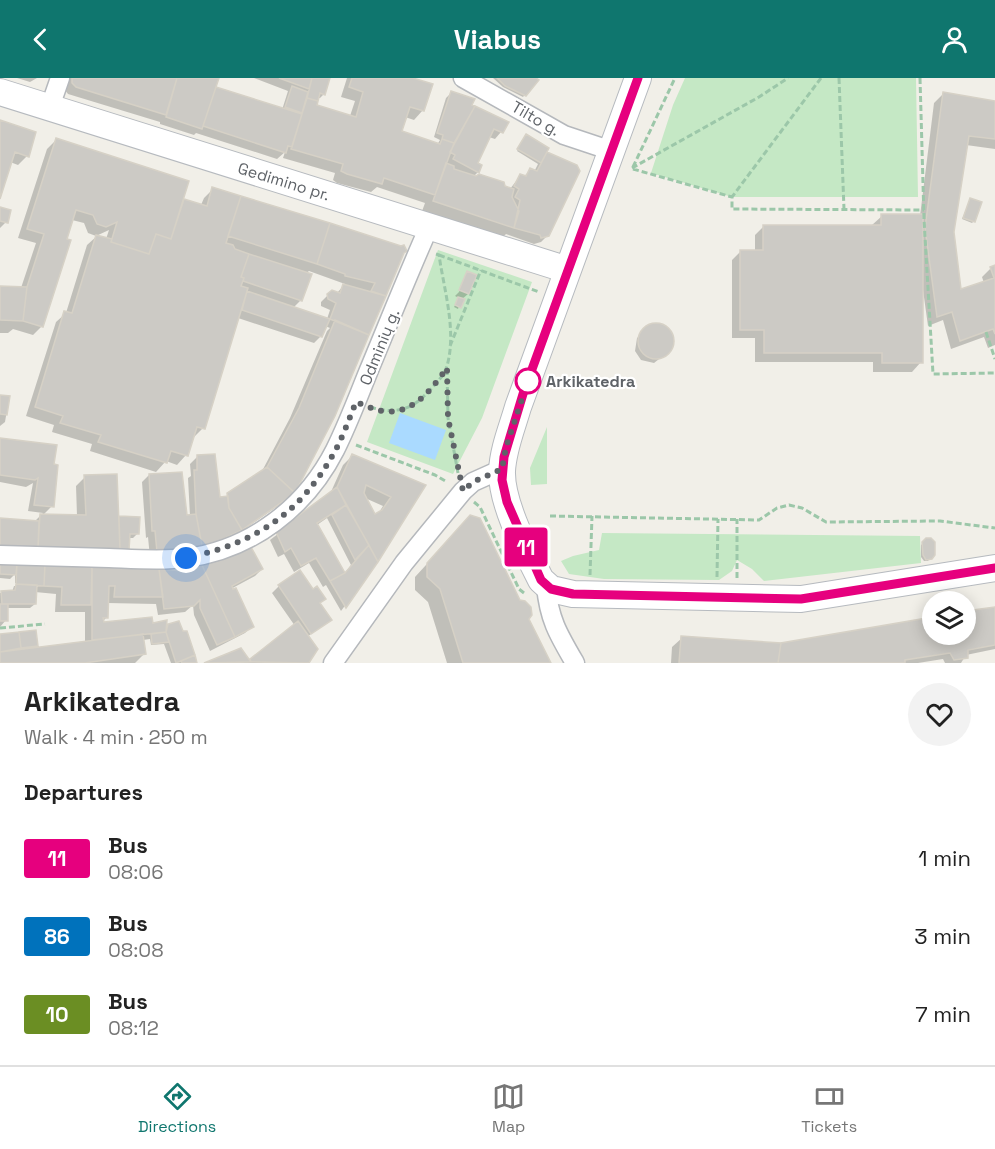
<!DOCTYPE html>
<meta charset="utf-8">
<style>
:root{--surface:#fff;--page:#f2f2f2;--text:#222;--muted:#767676;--line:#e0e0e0;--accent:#0f766e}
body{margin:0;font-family:"Space Grotesk",sans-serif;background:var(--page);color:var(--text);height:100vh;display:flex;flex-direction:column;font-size:22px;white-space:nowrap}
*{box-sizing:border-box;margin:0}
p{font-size:20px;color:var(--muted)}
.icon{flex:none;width:33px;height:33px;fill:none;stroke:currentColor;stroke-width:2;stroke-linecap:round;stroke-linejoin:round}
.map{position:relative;height:585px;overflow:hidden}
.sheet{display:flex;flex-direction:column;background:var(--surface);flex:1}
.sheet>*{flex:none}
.badge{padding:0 12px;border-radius:4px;font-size:21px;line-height:39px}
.controls{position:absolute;left:922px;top:513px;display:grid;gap:12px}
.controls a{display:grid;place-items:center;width:54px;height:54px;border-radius:50%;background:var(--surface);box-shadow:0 3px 15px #0003;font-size:30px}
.you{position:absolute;width:30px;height:30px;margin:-15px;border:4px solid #fff;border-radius:50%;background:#1a73e8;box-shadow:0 0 0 9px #1a73e833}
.map>.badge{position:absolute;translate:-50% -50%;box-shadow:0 0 0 3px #fff}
h2{padding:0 24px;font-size:22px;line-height:54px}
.round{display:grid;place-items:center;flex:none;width:63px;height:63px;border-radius:32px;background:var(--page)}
.overview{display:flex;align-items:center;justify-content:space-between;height:102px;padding:0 24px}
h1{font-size:28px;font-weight:600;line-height:45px}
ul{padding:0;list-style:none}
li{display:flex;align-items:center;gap:18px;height:78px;padding:0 24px}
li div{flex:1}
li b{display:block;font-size:22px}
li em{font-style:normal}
li .badge{min-width:66px;font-weight:700;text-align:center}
header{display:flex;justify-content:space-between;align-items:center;height:78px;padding:0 24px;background:var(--accent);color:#fff;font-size:27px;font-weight:600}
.tab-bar{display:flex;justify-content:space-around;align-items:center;height:84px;border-top:2px solid var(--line);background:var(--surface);font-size:16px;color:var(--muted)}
.tab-bar a{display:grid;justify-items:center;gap:3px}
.tab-bar .current{color:var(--accent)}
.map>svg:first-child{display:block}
.green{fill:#c5e8c5}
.water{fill:#aadaff}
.shadow{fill:#0003;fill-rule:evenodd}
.building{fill:#cccac5;stroke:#d6d1c6;stroke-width:1.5;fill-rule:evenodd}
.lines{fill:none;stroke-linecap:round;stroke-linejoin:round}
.street-casing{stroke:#b5b8bc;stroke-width:21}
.secondary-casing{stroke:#b6babf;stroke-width:28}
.path{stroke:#9cc7a9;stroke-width:3;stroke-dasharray:6 3;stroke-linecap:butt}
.street{stroke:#fff;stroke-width:18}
.secondary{stroke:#fff;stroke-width:26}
.line-casing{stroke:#fff;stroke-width:14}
.line{stroke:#e6007e;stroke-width:9}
.walk{stroke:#5f6368;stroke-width:6;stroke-dasharray:0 10.8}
.stop-dot{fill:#fff;stroke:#e6007e;stroke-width:3}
.labels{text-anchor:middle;stroke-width:4.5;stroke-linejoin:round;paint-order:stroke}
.street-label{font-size:16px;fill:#5f6368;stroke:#fff}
.stop-label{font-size:16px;font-weight:bold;fill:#5f6368;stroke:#fff;text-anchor:start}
</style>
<header><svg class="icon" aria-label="back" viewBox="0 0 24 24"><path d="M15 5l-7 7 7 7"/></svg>Viabus<svg class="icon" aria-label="person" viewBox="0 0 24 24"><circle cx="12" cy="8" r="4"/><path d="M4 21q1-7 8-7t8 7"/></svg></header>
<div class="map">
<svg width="995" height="585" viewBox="0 0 995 585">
<rect width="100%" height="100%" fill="#f1efe8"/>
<!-- green -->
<path class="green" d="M685 0H916L918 119H732L651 95 673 27Z
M438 172 532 204 482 340 453 396 367 364Z
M547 349V406L531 407 530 390Z
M602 455 920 458 921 485 764 503 752 491 737 482 732 493 719 502 604 501 569 496 561 483 573 478 599 472Z"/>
<!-- water -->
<path class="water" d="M400 335 446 352 435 382 389 365Z"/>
<!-- shadow -->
<path class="shadow" d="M17 0H37L30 4Z
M70 0H217L214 10 282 32 288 13 254 0H329L324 16 320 20H317L316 28 350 38 355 23 341 19 347 0H408L423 32 414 42 405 39 400 54 437 67 440 62 434 59 446 20 451 15 470 28 507 44 501 54 495 61 489 59 476 86 478 94 473 99 510 111 520 98 523 99 531 92 534 94 538 86 517 73 525 60 545 75 576 88 548 157 541 164 534 166 506 156 500 162 421 136 425 125 377 109 371 114 337 105 333 102 335 95 283 80 285 74 277 81 196 55 194 57 160 46V44L68 16 65 12Z
M493 0H533L537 2 523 19 503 9Z
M943 16 995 24V71L966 67 953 154 959 213 984 205 982 199 991 190 995 188V267L988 270 984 259 951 271 943 242 928 248 923 212H921V284L912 294H873V284H755V260H732V182L741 173H755V157L764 148 872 147 882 138H920L934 25Z
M0 43 27 78 18 87 10 84 0 116Z
M56 62 182 122 201 127 204 120 213 111 401 177 368 257 293 415 285 423 233 459 219 465 150 480 148 459 146 460 142 404 149 397 185 439 190 438 188 400 191 398 190 386 197 379 218 420H224L261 395 290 340 327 253 330 250 325 248 321 258 314 265 238 240 203 350 194 359H192L186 377 177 387 166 383 156 394 90 373 92 366 52 354 54 347 26 338 56 244 66 235 87 167 97 158 106 161 109 152 96 158 88 155 84 145 72 142 42 248 33 257 13 251 8 255H0V210H21L36 165 18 160 47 71ZM309 193 345 206 337 215 331 214 321 224V228L330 232 327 241 293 230 301 222 305 196Z
M970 122 974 143 972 145 962 141Z
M0 130 6 144 0 150Z
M466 196 475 198 468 216 461 222 458 231 454 229 459 220 455 218 459 214Z
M653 247 666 250 672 262 668 274 654 285 641 282 635 273 637 260 648 249Z
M0 318 9 320 5 344 0 348Z
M0 361 53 388 52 428 43 437 77 438 76 408 85 399 117 443 120 440 138 455 133 460H128V471L29 479 0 441 34 444 43 435 28 433 33 405 26 409 0 404Z
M352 378 424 408 377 484 341 533 326 507 323 509 309 485 294 494 284 476 278 479 270 462 330 416 343 387ZM365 420 383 428 378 436 374 438ZM327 440 351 487 344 496 317 447Z
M458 452 528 541 549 585H447L428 524 415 512V499Z
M927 461 933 477 928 483H924L921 479V467Z
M0 486 91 491 170 492 172 495 262 491 255 498 227 513 252 548 245 555 210 573 194 537 193 527 185 534 158 537 156 526 107 525V539L100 546 152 547 165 551 169 547 186 554 196 585H171L164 566 151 567 150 561 143 562 144 576 135 585H0V558L35 553 37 570 85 564V534H55L56 516 35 514V526L30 530H6V542L0 549V515L12 514 14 508 38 509V506L15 505V496L10 501 0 500Z
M279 508 313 513 324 521 319 526 330 542 307 559 316 571 307 585H208L241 572 249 584 295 548 272 515Z
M995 530V571L966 577 961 585H945L943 581 918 585H671L672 569 682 560 781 566 933 541V556H966V535Z"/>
<!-- building -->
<path class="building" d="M72 0H177L166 37 76 9 72 5Z
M177 0H219L202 51 166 39Z
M279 0H312L309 11Z
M312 0H330L325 17 320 15 318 23 307 20Z
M352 0H413L433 6 424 33 410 29 402 53 440 66 442 61 454 65 435 117 384 100 382 106 347 96 341 93 343 86 291 71 307 20 318 23 317 27 356 39 363 14 349 9Z
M497 0H536L539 2 526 18 505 8Z
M292 8 308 14 302 35 285 29Z
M216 9 302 36 292 69 288 68 286 75 203 48Z
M451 13 475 21 472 27 475 28 454 65 442 61 443 57 437 55Z
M943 14 995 23V61L969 58 954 154 961 211 994 200 990 189 995 187V256L993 251 960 263 952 234 937 239 925 150Z
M475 28 509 44 503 55 494 51 478 85 482 87 479 95 453 81 455 77 450 74Z
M0 42 36 54 29 79 15 74 0 121Z
M526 56 549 70 541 85 517 71Z
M56 60 189 103 171 161 156 156 149 176 111 164 117 144 106 149 97 146 93 137 76 132 67 161 71 162 43 249 23 243 27 209 44 156 27 151Z
M547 74 577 87 580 93 549 158 541 160 540 157 514 150 520 122 515 119 519 111 514 108 520 96 526 98 530 90 537 93Z
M446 85 454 88V91L476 98 479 96 504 104 505 108 514 111 512 119 519 133 514 150 433 123Z
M212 109 241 118 226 165 233 167 235 171 249 176 241 199 244 200 241 208 248 210 205 351 197 349 188 378 171 373 167 385 98 364 101 357 60 345 63 338 35 329 64 233 72 235 96 157 112 161 111 164 149 176 156 156 171 161 184 121 207 128Z
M241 118 330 145 317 186 228 158Z
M970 120 982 124 975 144 963 140Z
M0 129 11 132 8 145 0 143Z
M881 136H923V285H882V275H764V252H740V172H763V147H881Z
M330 145 401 168 404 167 407 173 404 175 386 218 371 213 375 205 345 198V196L317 186Z
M249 176 312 196 302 223 243 203 244 200 241 199Z
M467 193 477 197 469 216 459 212Z
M343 206 386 218 369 257 330 241 336 225 328 221 327 216 332 212 340 215Z
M0 208 27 209 23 243 0 242Z
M247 213 330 241 322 259 242 232Z
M458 219 465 221 461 230 455 227Z
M335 242 369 257 335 338 295 415 267 389 299 330Z
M638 263a18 18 0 1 1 36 0a18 18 0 1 1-36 0Z
M0 317 10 318 7 337 0 336Z
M0 360 57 367 54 386 58 387 54 429 34 427 38 400 35 402 0 397Z
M215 376 220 419 228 418 229 430 242 452 223 461 224 463 202 468 196 436 194 392H197V377Z
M352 376 426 407 378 484 337 409ZM366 407 391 419 382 432 375 436 364 415Z
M267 389 295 415 242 452 229 430 227 415Z
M182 394 187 437 196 436 202 468 157 474 155 453H152L149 396Z
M117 396 120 472 38 470 40 436 86 437 84 397Z
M337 409 346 427 317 445 345 495 330 503 316 480 301 488 291 470 285 474 276 454Z
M346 427 369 467 355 482 332 437Z
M470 437 480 440 520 522 525 523 531 529 532 537 529 541 551 585H463L440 511 427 499V485Z
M119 438 140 439 139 456H130L129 472H120Z
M0 440 39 443 38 470H0Z
M926 460H931L935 464V477L932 481 926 482 923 477 922 464Z
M250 467 263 491 232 508 233 511 236 510 254 549 235 559 202 487Z
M369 467 378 484 346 530 330 503 345 495Z
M0 484 17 485 16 497 0 496Z
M17 485 45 486 44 508 16 506Z
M45 486 92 489 91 527H61L62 509 44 508Z
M202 487 235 559 217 567 200 530V522L194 528 164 531 159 491 183 493Z
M92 489 159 491 163 519H114L115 508H109L108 540H103L104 544 152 539 153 545 167 542 166 554 92 562Z
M300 492 313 511 317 508 326 521 320 525 332 542 311 556 278 507Z
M16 506 37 507 36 526H2L1 513 15 512Z
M0 526H8V543H0Z
M995 529V567L968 572V580L954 582 950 575 905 582V585H778L781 565 933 539V556H966V533Z
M179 543 183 553H187L195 577 176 585 166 554 168 546Z
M298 543 318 571 309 585 251 584 250 581Z
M36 552 38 568 21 570 19 554Z
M19 554 21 570 0 574V556Z
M166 554 169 564 152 566 151 556Z
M143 556 146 576 85 585H0V574Z
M681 558 781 565 778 585H679Z
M241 570 251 584 204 585Z
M195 577 197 585H182L181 583Z"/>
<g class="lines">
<!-- street casing -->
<g class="street-casing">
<path id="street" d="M463 0 564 57 612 73
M50 29 60 0
M0 477C36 478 73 479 109 480 135 481 162 483 187 480 252 471 306 429 335 372 348 346 358 319 369 292 389 244 408 196 429 149
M546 508C549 541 558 556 575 585
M333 585 404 485 463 413 473 404 502 391"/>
</g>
<!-- secondary casing -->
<g class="secondary-casing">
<path id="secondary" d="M638 0 518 329C512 350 503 371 502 393 501 425 526 472 541 502L551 511 573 516 801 521 995 490
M0 14 568 192"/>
</g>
<!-- path -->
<path class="path" d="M821 0 732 119V131L924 132
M839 0 844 131
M920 0 924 141 933 296 995 295
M633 89 675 0
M632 90 759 19 788 0
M633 91 732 119
M439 177 539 214
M986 254 995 281
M450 268 481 192
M447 291 448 340 458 395
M370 329C389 335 407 334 422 320 430 312 444 299 447 288 457 253 444 212 439 177L436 176
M356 367 435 397 447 404
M474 424 480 429 519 511 524 515
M550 438 759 442 777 430 789 427 802 430 826 444 940 443 995 450
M590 497 592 438
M717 499 718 441
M737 500V441
M0 550 45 546"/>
<!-- street -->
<use href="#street" class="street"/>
<!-- secondary -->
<use href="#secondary" class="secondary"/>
</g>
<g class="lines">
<!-- line casing -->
<g class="line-casing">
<path id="line" d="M638 0 523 316 504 379 502 402 507 424 541 502 551 511 573 516 801 521 995 490"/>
</g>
<!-- line -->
<use href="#line" class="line"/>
<!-- walk -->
<path class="walk" d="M186 480C255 465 299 437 334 375 343 359 349 341 356 324 365 327 374 332 383 333 413 338 432 310 447 290L448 340 463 413 473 404 502 391 506 369 528 303"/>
</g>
<!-- markers -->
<circle class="stop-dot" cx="528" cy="303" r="12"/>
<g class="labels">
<!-- street labels -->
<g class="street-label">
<text transform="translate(536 40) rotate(30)" y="6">Tilto g.</text>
<text transform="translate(284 103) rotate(17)" y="6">Gedimino pr.</text>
<text transform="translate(379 269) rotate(-68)" y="6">Odminių g.</text>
</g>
<!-- stop labels -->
<g class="stop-label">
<text x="546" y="309">Arkikatedra</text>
</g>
</g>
</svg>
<div class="controls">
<a><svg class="icon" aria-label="layers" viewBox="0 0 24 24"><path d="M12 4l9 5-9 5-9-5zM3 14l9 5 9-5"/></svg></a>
</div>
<div class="you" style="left:186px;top:480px"></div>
<b class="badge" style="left:526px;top:469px;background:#e6007e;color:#fff">11</b>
</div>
<section class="sheet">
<div class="overview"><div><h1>Arkikatedra</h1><p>Walk · 4 min · 250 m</p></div><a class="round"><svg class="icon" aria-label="heart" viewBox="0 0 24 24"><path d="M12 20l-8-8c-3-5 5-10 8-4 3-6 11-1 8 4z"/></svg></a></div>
<h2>Departures</h2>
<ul>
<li><span class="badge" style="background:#e6007e;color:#fff">11</span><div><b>Bus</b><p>08:06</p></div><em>1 min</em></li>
<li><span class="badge" style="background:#0072bc;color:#fff">86</span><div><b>Bus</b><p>08:08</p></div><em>3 min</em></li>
<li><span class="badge" style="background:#6b8e23;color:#fff">10</span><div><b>Bus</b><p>08:12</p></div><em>7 min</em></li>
</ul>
</section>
<nav class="tab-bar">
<a class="current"><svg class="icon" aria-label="directions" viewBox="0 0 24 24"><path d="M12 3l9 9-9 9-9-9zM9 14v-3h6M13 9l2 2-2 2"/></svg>Directions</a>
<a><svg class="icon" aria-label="map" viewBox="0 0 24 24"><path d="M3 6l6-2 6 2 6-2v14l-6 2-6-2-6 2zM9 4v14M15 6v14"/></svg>Map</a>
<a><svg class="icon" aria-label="tickets" viewBox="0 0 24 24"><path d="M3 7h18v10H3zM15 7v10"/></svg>Tickets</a>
</nav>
